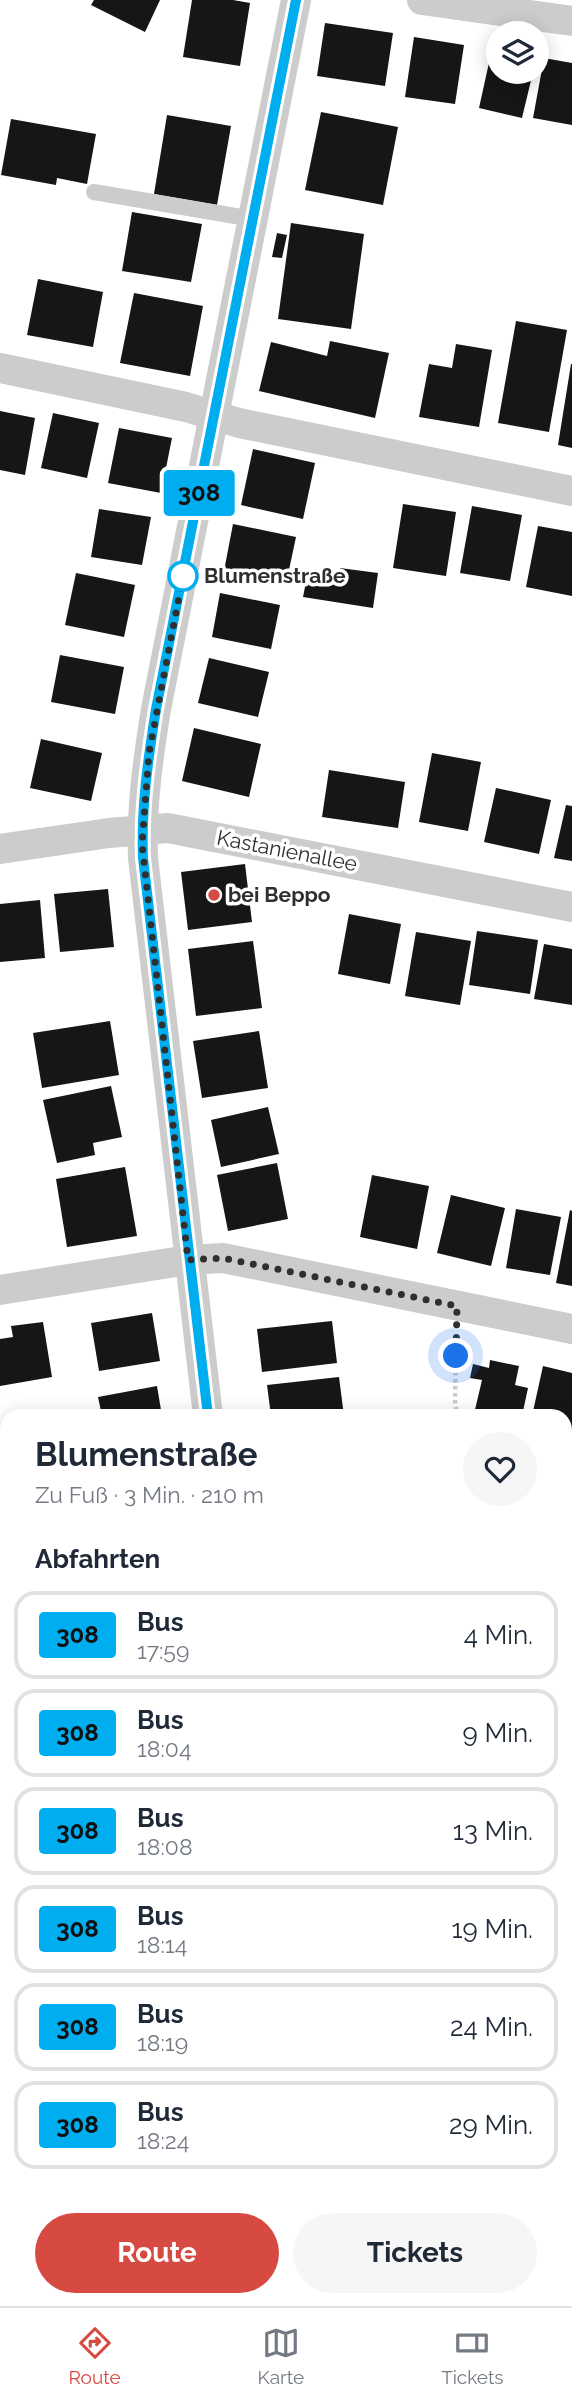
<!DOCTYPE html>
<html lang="de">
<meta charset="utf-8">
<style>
:root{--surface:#fff;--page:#f6f6f7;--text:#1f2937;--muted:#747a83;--line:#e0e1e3;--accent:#d74a41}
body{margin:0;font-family:Raleway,sans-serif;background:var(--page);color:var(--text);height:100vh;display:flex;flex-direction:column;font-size:26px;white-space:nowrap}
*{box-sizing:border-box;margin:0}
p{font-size:23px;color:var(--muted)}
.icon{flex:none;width:38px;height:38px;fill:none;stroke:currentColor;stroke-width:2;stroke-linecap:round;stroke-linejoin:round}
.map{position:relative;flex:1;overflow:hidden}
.panel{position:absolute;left:0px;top:1409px;width:572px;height:898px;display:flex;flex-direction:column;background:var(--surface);border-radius:21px 21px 0 0;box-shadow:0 4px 18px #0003}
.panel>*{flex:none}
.badge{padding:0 14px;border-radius:5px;font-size:24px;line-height:46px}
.controls{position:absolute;left:486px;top:21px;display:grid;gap:14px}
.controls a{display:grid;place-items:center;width:63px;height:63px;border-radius:50%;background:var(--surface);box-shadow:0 4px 18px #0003;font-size:35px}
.you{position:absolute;width:35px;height:35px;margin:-18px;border:5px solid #fff;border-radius:50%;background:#1a73e8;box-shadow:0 0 0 10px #1a73e833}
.map>.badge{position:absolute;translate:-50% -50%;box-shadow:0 0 0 4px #fff}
h2{padding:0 35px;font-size:26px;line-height:63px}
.round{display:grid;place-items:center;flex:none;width:74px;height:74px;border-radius:37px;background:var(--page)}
.summary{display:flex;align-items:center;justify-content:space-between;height:119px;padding:0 35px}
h1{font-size:33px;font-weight:700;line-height:52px}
.action{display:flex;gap:14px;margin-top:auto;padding:14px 35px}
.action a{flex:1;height:80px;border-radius:42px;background:var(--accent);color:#fff;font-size:28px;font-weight:700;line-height:80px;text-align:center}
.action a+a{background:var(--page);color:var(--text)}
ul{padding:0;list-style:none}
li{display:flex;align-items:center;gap:21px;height:88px;margin:0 14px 10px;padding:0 21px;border:4px solid var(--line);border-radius:21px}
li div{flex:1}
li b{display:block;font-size:26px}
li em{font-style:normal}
li .badge{min-width:77px;font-weight:700;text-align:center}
.tab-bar{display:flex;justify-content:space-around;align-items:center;height:98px;border-top:2px solid var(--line);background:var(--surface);font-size:19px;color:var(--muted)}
.tab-bar a{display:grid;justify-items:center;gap:4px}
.tab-bar .active{color:var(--accent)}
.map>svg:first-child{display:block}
.green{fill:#e4ebdf}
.building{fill:#161616}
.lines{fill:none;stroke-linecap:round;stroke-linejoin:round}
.path{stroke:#ccc;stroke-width:4.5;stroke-dasharray:3.5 3.5;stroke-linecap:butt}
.lane{stroke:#ccc;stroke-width:16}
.street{stroke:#ccc;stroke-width:30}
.rail-casing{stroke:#848484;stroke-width:8}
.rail{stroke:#fff;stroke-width:5;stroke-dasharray:16;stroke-linecap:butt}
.line-casing{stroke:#fff;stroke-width:16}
.line{stroke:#00aeef;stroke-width:10}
.walk{stroke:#2f2f2f;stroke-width:7;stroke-dasharray:0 12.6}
.stop-dot{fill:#fff;stroke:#00aeef;stroke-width:3.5}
.poi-dot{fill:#d74a41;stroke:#fff;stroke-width:2.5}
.labels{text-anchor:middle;stroke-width:7;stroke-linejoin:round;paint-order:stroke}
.stop-label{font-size:21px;font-weight:bold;fill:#2f2f2f;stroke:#fff;text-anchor:start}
.street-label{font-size:21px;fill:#2f2f2f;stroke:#fff}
.poi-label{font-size:21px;font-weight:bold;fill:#2f2f2f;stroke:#fff;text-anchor:start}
</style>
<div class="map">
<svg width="572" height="2306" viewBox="0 0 572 2306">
<rect width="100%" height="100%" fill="#fff"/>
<!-- green -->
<path class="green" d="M0 1593 7 1596V1633L0 1630Z"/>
<!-- building -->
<path class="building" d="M94 0H160L145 32 91 5Z
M192 0H233L250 3 240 66 183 57Z
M325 23 393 33 385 86 317 76Z
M414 37 464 45 455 104 405 97Z
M492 49 499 51V72H533L522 118 479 108Z
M544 58 572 63V125L533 118Z
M321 112 398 127 383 205 305 190Z
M167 115 231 126 217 205 154 194Z
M11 119 96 134 87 184 57 178 56 185 1 175Z
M132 212 202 224 191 282 122 271Z
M291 223 364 234 351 329 278 319Z
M277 233 287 235 282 258 272 257Z
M38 279 103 292 93 347 27 335Z
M134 293 203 306 190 376 120 363Z
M516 321 567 330 549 432 498 423Z
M330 341 389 353 375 418 259 391 271 342 327 356Z
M456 344 492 350 479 427 419 417 429 364 452 368Z
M571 364H572V448L558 445Z
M0 411 35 418 25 475 0 470Z
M53 413 99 423 87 478 41 468Z
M119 428 172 438 161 493 108 483Z
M253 449 315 463 303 519 241 505Z
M403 504 456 512 446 576 393 568Z
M472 506 522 515 510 581 460 573Z
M99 509 151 517 142 565 91 557Z
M233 524 296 537 286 584 224 571Z
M538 526 572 532V596L526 587Z
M340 568 378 573 373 608 303 597 307 577 339 581Z
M76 573 135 585 124 637 65 625Z
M220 593 280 605 271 649 212 637Z
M60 655 124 667 115 714 51 702Z
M209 658 269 672 258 717 198 703Z
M194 728 261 744 249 797 182 781Z
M41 739 102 753 91 801 30 788Z
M432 753 481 762 468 831 419 822Z
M329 770 405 782 398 828 322 817Z
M496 788 551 800 539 854 484 842Z
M566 805 572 806V861L554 858Z
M245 864 252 922 188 930 181 872Z
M108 889 114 947 60 952 54 894Z
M40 900 45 958 0 962V904Z
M349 914 401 924 390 984 338 974Z
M477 931 538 940 530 994 469 985Z
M416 932 471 941 460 1005 405 996Z
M253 941 262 1008 196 1016 188 949Z
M544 944 572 949V1005L534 999Z
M110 1021 119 1075 42 1088 33 1033Z
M259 1031 268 1088 202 1098 193 1041Z
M111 1086 122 1137 93 1143 95 1155 57 1163 43 1100Z
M268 1107 279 1154 221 1167 211 1120Z
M277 1163 288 1219 228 1231 217 1175Z
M125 1167 137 1236 67 1247 56 1179Z
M372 1175 429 1186 417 1249 360 1237Z
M451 1195 505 1208 491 1266 437 1253Z
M516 1209 561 1217 550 1275 506 1268Z
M570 1210 572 1211V1286L556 1283Z
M152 1313 160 1361 99 1371 91 1323Z
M332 1321 337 1363 262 1372 257 1329Z
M43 1322 52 1377 0 1386V1339L13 1337 11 1326Z
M490 1360 519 1366 515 1385 528 1388 522 1416 474 1414 482 1380 470 1378 473 1364 489 1368Z
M543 1366 572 1373V1435L565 1433V1416H532Z
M339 1377 344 1416H271L267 1385Z
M157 1386 162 1416H102L98 1397Z
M565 1671 572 1675V1718L565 1715Z
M7 1803V1842L0 1843V1804Z
M7 2123V2180L0 2181V2124Z
M0 2268H7V2300H39L38 2306H0Z
M48 2300H95V2306H47Z
M111 2300H143V2306H111Z
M156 2300H182V2306H156Z
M224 2300H271L270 2306H224Z"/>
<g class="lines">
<!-- path -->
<path class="path" d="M456 1337 455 1405 458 1416"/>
<!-- lane -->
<path class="lane" d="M94 192 253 219"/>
<!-- street -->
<path class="street" d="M422 0 572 21
M0 368 186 407 239 423 572 491
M0 849 109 833 168 828 572 907
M0 1290 188 1260 223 1258 572 1329
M208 1416 143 858C141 808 148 759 156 709L296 0
M312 2300 313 2306"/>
<!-- rail casing -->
<g class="rail-casing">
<path id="rail" d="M0 1576 7 1579
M565 1815 572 1818"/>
</g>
<!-- rail -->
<use href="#rail" class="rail"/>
</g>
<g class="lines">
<!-- line casing -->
<g class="line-casing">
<path id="line" d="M208 1416 143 858C141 808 148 759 156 709L296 0"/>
</g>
<!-- line -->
<use href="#line" class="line"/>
<!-- walk -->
<path class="walk" d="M183 576 149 753 142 844 188 1260 223 1258 457 1306 456 1356"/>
</g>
<!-- markers -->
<circle class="stop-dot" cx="183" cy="576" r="14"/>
<circle class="poi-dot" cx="214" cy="895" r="7"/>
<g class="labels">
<!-- stop labels -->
<g class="stop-label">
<text x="204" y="583">Blumenstraße</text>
</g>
<!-- street labels -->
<g class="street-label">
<text transform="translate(287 851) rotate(11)" y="7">Kastanienallee</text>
</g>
<!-- poi labels -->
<g class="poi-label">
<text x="228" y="902">bei Beppo</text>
</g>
</g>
</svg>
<div class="controls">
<a><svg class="icon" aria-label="layers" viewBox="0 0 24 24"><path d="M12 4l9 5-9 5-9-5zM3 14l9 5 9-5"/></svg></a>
</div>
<div class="you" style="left:456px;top:1356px"></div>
<b class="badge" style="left:199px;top:493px;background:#00aeef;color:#111">308</b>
<section class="panel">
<div class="summary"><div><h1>Blumenstraße</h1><p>Zu Fuß · 3 Min. · 210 m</p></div><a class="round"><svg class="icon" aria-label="heart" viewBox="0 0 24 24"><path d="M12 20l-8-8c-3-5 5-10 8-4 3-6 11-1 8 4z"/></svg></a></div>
<h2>Abfahrten</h2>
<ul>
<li><span class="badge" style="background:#00aeef;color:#111">308</span><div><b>Bus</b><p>17:59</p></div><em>4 Min.</em></li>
<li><span class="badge" style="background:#00aeef;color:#111">308</span><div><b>Bus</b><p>18:04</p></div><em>9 Min.</em></li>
<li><span class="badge" style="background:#00aeef;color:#111">308</span><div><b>Bus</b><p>18:08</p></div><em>13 Min.</em></li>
<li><span class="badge" style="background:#00aeef;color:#111">308</span><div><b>Bus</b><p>18:14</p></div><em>19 Min.</em></li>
<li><span class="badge" style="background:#00aeef;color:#111">308</span><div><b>Bus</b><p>18:19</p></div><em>24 Min.</em></li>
<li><span class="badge" style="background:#00aeef;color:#111">308</span><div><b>Bus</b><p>18:24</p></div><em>29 Min.</em></li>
</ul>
<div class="action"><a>Route</a><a>Tickets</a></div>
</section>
</div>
<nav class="tab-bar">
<a class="active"><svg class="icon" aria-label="directions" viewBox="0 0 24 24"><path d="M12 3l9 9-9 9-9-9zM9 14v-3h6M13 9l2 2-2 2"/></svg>Route</a>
<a><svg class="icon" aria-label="map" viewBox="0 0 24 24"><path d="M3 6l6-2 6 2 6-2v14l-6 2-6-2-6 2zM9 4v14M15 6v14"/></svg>Karte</a>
<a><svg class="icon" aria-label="tickets" viewBox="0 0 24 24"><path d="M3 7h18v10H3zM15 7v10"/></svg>Tickets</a>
</nav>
